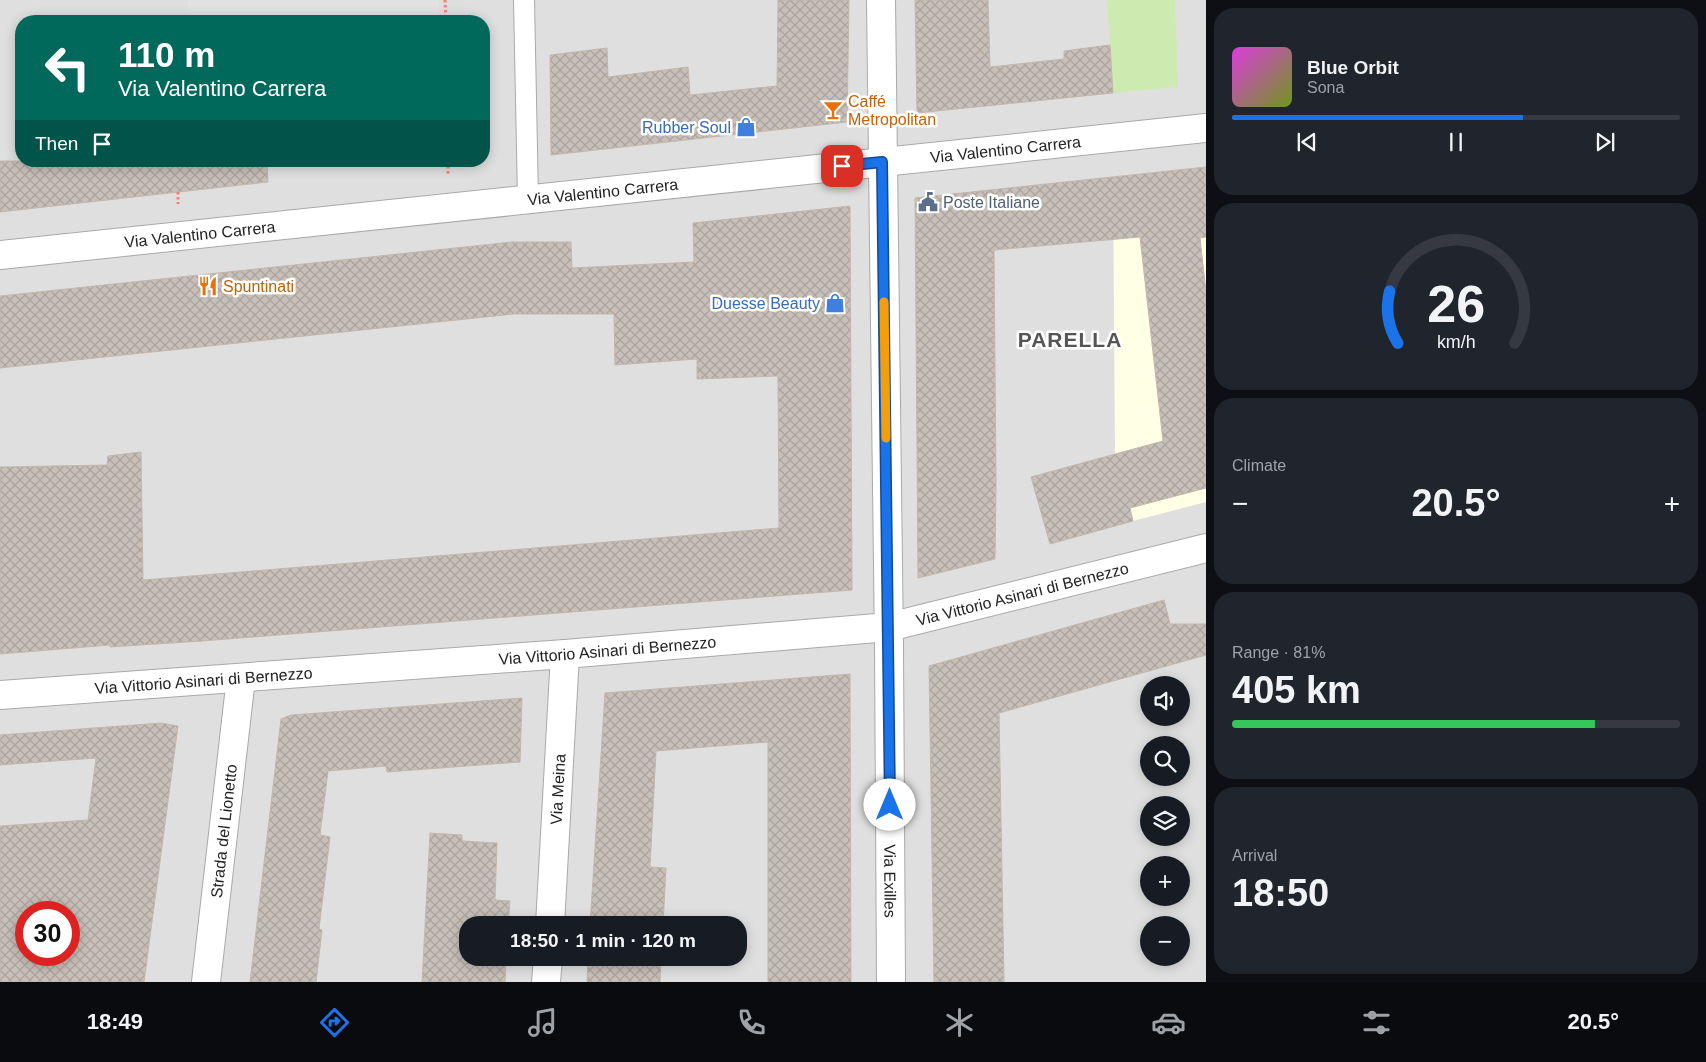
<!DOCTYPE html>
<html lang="en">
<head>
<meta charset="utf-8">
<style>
  body { margin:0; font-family:Helvetica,sans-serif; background:#20242c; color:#f1f3f6; height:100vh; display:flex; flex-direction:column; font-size:19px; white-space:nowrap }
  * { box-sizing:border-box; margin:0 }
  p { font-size:16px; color:#9ea1a6 }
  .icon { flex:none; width:28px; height:28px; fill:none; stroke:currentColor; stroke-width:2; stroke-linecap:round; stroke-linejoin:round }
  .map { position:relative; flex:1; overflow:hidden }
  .side { display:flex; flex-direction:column; gap:8px; padding:8px; background:#0d0f14; width:500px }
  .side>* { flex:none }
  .banner { position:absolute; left:15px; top:15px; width:475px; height:152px; border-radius:20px; box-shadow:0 2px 12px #0003; background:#00695c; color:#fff; overflow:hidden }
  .tools { position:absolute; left:1140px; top:676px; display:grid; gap:10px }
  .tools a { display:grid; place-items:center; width:50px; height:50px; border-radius:50%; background:#171b24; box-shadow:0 2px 12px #0003; font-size:25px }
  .speed { position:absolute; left:15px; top:901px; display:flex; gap:10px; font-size:25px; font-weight:700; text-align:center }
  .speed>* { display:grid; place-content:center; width:65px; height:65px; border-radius:50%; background:#171b24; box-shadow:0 2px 12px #0003; line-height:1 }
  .speed .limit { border:8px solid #d22; background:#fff; color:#111 }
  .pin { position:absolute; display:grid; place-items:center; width:42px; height:42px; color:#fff; margin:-21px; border-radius:10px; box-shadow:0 2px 8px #0006 }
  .me { position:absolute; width:55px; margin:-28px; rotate:0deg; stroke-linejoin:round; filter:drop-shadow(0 0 4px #0008) }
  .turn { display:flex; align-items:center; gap:18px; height:105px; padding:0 20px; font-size:22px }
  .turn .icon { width:65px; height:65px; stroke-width:2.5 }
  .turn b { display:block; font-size:35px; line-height:42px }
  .then { display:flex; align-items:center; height:48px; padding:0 20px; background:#0003; gap:10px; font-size:19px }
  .big { font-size:38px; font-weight:800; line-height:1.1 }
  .side .widget { flex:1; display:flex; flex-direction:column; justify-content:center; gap:8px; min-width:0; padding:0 18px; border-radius:20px; background:#20242c }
  .side .dial { align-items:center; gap:0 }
  .dial svg { height:130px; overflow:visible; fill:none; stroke:#363941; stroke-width:7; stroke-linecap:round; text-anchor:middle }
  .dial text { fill:#f1f3f6; stroke:none }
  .song { display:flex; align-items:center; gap:15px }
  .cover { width:60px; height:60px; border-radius:8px; background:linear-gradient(135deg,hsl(300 70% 55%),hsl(80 70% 35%)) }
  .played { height:5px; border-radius:2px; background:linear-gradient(90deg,#1a73e8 65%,#363941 65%) }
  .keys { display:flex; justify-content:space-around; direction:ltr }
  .heat { display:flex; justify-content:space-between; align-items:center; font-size:28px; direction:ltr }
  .charge { height:8px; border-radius:4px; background:linear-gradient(90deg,#34c759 81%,#363941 0) }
  .trip { position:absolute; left:459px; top:916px; width:288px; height:50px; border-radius:20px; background:#171b24; box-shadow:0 2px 12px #0003; font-weight:800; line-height:50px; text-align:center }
  .tab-bar { display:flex; height:80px; justify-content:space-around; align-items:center; background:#090b0e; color:#9ea1a6 }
  .tab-bar .icon { width:35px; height:35px }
  .tab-bar .current { color:#1a73e8 }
  .tab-bar b { font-size:22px; color:#f1f3f6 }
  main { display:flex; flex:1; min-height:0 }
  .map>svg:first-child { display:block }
</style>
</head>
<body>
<main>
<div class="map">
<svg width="1206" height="982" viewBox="0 0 1206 982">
  <defs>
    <pattern id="building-cross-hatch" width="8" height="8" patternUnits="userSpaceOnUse" patternTransform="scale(1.25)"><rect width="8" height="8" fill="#c7bfb8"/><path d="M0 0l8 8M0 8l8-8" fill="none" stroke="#aba49e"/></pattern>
  </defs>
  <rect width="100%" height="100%" fill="#f2efe9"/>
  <!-- residential -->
  <path fill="#e0dfdf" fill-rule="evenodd" d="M0,0H1206V982H0ZM21,21H484V161H21ZM1149,685H1181V718H1149ZM1149,745H1181V778H1149ZM1149,805H1181V838H1149ZM1149,865H1181V898H1149ZM26,912H69V955H26ZM468,925H738V958H468ZM1149,925H1181V958H1149Z"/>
  <!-- education -->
  <path fill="#ffffe5" d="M1206,167V502L1133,521L1115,454L1113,177Z"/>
  <!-- grass -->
  <path fill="#cdebb0" d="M1107,0H1175L1178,87L1113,93Z"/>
  <!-- parking -->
  <path fill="#e2e2e2" d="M188,0H438L439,21H189Z"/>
  <!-- building -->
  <g fill="url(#building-cross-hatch)" stroke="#c4b6ab" fill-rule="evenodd">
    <path d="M778,0H849L847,122L551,155L550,55L607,48L608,77L688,67L690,95L777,86Z"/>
    <path d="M915,0H988L990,67L1064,59V51L1110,45L1113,93L917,113Z"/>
    <path d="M0,161H267L268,182L0,212Z"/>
    <path d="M1206,167V237L1200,238L1206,292V488L1130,508L1133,521L1050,544L1031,477L1163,441L1140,237L994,250L996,483L995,559L918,578L915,198Z"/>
    <path d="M850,206L852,590L202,641L110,647V645L0,654V467L107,465L108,456L141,452L143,580L779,528L778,376L697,379V359L615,365L614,314H514L0,368V296L512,242H571L572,268L694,262L693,223Z"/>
    <path d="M1164,600L1170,624H1206V655L999,713L1004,982H934L929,666Z"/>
    <path d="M850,674L851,982H768V742L656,751L650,867L666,868L663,925H590L605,693Z"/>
    <path d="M522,698L520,762L387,772L386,766L328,771L320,835L330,837L319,929L322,930L316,982H250L281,719L291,715Z"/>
    <path d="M161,723L178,726L144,982H0V826L88,820L96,758L0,765V735ZM26,912H69V955H26Z"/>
    <path d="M430,833L462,835V841L497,843L495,900L510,901L508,925H468V958H506L505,982H422Z"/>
    <path d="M588,958H661L660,982H587Z"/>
  </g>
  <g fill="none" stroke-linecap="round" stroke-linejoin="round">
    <defs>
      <path id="lane" d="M524,0L528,199"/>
      <g id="street">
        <path id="s1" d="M881,0L889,647L891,982"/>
        <path id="s2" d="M0,255L1206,128"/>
        <path id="s3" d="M0,695L565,654L889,627L1206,548"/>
        <path id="s4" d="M550,925L565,654"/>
        <path id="s5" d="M206,982L241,678"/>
        <path d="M546,982L548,958"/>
      </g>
    </defs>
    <!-- lane casing -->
    <use href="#lane" stroke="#a9a9a9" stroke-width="22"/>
    <!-- street casing -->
    <use href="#street" stroke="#a9a9a9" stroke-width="30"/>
    <!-- path -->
    <g stroke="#fa8072" stroke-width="3" stroke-dasharray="2.5 2.5" stroke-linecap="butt">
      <path d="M445,0L446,21"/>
      <path d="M448,161V174"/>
      <path d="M178,192V204"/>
    </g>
    <!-- lane -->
    <use href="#lane" stroke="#fff" stroke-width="20"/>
    <!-- street -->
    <use href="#street" stroke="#fff" stroke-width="28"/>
  </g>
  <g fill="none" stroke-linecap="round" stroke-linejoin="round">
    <defs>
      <path id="route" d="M842,166L882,162L890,805"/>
    </defs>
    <!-- route casing -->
    <use href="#route" stroke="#114b97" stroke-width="12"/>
    <!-- route -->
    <use href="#route" stroke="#1a73e8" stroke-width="9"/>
    <!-- slow -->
    <path stroke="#f59e0b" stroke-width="9" d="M884,302L886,438"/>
  </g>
  <!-- icons -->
  <defs>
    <symbol id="bar-bare" viewBox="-9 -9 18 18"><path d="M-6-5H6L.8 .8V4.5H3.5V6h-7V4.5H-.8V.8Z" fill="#e8710a" stroke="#fff" stroke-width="2.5" paint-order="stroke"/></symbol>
    <symbol id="shop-bare" viewBox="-9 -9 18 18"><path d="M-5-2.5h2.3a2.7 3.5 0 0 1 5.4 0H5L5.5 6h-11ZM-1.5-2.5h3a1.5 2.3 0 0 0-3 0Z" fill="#3f7fe0" stroke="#fff" stroke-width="2.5" paint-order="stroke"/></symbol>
    <symbol id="civic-bare" viewBox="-9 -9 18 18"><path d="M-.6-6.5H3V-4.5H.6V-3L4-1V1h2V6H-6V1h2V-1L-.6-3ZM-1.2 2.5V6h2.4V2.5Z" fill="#5c6f8a" stroke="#fff" stroke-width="2.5" paint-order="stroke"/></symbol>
    <symbol id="restaurant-bare" viewBox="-9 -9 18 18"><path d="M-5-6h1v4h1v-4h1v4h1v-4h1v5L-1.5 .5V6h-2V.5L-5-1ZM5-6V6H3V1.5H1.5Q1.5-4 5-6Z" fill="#e8710a" stroke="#fff" stroke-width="2.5" paint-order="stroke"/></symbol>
  </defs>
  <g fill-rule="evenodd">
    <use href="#bar-bare" x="819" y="96" width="28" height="28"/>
    <use href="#shop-bare" x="732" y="113" width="28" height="28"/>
    <use href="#civic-bare" x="914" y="188" width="28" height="28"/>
    <use href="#restaurant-bare" x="194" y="272" width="28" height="28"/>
    <use href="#shop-bare" x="821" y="289" width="28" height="28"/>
  </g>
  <g text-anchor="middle" stroke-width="5" stroke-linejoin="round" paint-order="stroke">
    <!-- food labels -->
    <g font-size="16" fill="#c56008" stroke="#fff" text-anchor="start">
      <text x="848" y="107">Caffé<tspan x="848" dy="18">Metropolitan</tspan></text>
      <text x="223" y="292">Spuntinati</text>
    </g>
    <!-- shop labels -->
    <g font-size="16" fill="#366cbe" stroke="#fff" text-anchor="end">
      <text x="731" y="133">Rubber Soul</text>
      <text x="820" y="309">Duesse Beauty</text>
    </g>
    <!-- street labels -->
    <g font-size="16" fill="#222" stroke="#fff">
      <text dy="6" stroke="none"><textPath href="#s2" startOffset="1011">Via Valentino Carrera</textPath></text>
      <text dy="6" stroke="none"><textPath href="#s2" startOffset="606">Via Valentino Carrera</textPath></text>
      <text dy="6" stroke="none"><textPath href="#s2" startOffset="201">Via Valentino Carrera</textPath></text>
      <text dy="6" stroke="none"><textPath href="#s3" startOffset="1029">Via Vittorio Asinari di Bernezzo</textPath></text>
      <text dy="6" stroke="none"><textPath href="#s3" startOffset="609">Via Vittorio Asinari di Bernezzo</textPath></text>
      <text dy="6" stroke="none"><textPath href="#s3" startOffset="204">Via Vittorio Asinari di Bernezzo</textPath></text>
      <text dy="6" stroke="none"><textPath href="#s4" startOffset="136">Via Meina</textPath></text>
      <text dy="6" stroke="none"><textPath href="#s5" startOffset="152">Strada del Lionetto</textPath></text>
      <text dy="6" stroke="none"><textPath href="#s1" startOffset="881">Via Exilles</textPath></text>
    </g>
    <!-- service labels -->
    <g font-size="16" fill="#4e5e75" stroke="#fff" text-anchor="start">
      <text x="943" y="208">Poste Italiane</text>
    </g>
    <!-- district labels -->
    <g font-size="21" font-weight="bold" letter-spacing="1" fill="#555" stroke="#fff">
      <text x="1070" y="347">PARELLA</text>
    </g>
  </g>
</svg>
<div class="tools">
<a><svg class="icon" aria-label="sound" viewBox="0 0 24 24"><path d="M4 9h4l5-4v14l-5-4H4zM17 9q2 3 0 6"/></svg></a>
<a><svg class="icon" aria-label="search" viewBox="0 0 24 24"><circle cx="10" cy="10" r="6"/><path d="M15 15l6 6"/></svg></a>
<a><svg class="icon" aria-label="layers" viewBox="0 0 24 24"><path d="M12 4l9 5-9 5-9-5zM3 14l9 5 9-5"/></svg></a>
<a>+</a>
<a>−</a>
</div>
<div class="speed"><div class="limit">30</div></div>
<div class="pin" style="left:842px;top:166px;background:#d93025"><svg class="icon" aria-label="arrive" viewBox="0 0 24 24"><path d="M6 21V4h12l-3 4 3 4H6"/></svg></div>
<svg class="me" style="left:890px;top:805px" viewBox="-20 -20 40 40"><circle r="19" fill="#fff"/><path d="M0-13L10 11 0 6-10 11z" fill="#1a73e8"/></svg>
<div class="trip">18:50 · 1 min · 120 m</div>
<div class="banner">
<div class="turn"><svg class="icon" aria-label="left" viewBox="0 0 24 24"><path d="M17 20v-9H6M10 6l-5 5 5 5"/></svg><div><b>110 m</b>Via Valentino Carrera</div></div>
<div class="then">Then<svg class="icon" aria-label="arrive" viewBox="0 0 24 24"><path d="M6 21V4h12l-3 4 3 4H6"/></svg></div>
</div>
</div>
<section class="side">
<div class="widget">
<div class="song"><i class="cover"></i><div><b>Blue Orbit</b><p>Sona</p></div></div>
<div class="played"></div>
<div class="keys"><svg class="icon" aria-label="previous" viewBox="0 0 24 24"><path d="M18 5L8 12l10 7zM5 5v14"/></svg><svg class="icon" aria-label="pause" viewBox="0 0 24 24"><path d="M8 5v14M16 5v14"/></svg><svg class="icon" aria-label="next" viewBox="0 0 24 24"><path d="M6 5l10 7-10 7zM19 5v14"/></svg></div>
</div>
<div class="widget dial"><svg viewBox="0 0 100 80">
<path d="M14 69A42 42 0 1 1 86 69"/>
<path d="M14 69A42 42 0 0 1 9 37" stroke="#1a73e8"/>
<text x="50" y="56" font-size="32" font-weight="700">26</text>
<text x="50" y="72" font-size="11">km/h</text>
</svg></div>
<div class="widget"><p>Climate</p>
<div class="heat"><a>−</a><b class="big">20.5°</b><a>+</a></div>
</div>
<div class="widget"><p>Range · 81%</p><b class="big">405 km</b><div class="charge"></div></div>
<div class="widget"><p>Arrival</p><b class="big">18:50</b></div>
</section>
</main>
<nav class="tab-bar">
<b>18:49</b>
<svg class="icon current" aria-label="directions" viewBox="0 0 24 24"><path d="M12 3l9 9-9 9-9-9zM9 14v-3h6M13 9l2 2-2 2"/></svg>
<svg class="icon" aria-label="music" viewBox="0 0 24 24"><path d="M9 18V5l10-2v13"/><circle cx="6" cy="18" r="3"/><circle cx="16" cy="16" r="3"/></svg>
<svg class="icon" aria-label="phone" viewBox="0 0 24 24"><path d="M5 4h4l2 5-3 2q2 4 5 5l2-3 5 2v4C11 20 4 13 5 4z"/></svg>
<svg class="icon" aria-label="climate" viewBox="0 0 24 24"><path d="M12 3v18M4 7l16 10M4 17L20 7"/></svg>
<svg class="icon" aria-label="car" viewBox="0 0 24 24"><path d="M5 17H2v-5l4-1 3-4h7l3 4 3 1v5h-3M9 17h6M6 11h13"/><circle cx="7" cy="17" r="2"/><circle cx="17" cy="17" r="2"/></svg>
<svg class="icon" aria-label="filters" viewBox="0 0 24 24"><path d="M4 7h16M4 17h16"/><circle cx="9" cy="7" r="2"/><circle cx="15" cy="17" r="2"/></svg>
<b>20.5°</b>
</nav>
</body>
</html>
